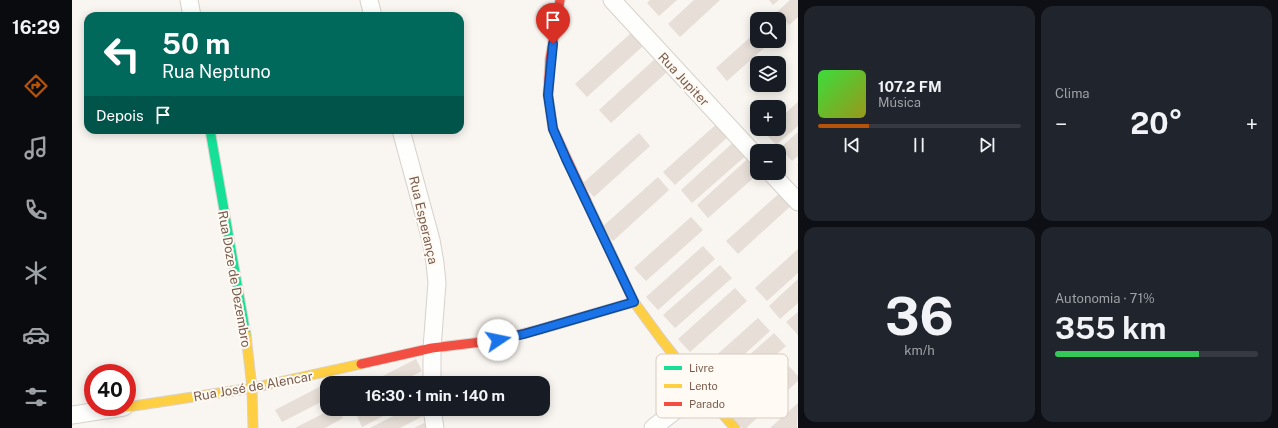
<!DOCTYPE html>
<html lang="pt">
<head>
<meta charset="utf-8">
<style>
  body { margin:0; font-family:"Public Sans",sans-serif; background:#20242c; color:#f1f3f6; height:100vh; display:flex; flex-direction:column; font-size:15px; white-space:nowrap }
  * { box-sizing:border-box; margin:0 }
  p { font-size:13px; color:#9ea1a6 }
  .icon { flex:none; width:22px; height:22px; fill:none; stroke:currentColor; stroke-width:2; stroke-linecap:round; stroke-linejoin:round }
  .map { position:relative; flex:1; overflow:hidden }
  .panel { display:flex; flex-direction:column; gap:6px; padding:6px; background:#0d0f14; width:480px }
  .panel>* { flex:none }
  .guide { position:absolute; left:12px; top:12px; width:380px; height:122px; border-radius:12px; box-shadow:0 2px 10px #0003; background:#00695c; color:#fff; overflow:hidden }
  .controls { position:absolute; left:678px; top:12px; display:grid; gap:8px }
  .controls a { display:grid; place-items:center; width:36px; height:36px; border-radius:8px; background:#171b24; box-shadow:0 2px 10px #0003; font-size:20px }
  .speed { position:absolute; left:12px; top:364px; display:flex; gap:8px; font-size:20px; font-weight:700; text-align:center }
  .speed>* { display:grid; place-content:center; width:52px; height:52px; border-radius:50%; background:#171b24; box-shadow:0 2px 10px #0003; line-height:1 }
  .speed .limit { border:6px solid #d22; background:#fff; color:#111 }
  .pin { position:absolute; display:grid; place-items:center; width:34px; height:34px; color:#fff; margin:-41px -17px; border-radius:50% 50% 50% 0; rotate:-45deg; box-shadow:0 0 4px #0007 }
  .pin .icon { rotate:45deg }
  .me { position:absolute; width:44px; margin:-22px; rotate:79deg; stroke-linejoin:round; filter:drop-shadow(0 0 3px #0008) }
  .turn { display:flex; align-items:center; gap:14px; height:84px; padding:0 12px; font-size:18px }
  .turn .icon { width:52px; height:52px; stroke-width:2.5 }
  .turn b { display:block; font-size:28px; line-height:34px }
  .then { display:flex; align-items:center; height:38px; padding:0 12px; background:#0003; gap:8px; font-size:15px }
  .big { font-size:30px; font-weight:700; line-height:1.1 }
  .panel .widget { flex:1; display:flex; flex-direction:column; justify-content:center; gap:6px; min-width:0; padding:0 14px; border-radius:12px; background:#20242c }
  .panel .dial { align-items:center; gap:0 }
  .dial b { font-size:52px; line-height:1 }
  .song { display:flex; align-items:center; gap:12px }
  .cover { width:48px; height:48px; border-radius:6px; background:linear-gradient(135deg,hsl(120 70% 55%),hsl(60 70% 35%)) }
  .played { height:4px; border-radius:2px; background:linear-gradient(90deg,#b45309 25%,#363941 25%) }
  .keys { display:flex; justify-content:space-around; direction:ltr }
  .heat { display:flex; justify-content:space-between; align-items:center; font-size:22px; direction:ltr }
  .charge { height:6px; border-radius:3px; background:linear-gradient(90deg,#34c759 71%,#363941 0) }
  .panel .tiles { flex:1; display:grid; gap:6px; grid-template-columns:repeat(2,1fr) }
  .trip { position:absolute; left:248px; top:376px; width:230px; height:40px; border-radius:12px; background:#171b24; box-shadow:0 2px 10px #0003; font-weight:700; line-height:40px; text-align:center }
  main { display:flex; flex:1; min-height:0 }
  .tab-bar { display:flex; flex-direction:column; width:72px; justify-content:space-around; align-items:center; background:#090b0e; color:#9ea1a6 }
  .tab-bar .icon { width:28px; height:28px }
  .tab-bar .active { color:#b45309 }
  .tab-bar b { font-size:18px; color:#f1f3f6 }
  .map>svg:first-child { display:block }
</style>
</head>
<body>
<main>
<nav class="tab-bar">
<b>16:29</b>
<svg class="icon active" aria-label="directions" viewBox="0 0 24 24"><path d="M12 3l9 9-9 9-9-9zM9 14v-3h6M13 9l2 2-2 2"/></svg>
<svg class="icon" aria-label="music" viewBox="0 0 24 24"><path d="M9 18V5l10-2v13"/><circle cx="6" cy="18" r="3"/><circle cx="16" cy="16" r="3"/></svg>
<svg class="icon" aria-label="phone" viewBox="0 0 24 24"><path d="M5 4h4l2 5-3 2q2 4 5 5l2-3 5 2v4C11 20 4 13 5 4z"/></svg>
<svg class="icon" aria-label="climate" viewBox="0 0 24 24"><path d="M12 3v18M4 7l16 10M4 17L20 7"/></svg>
<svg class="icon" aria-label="car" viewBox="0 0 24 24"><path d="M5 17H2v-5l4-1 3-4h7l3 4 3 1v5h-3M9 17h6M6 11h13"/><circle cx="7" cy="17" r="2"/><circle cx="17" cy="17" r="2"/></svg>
<svg class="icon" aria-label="filters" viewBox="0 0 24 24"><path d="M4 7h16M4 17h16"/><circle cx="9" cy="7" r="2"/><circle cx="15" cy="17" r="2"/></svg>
</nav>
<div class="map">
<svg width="726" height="428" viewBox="0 0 726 428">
  <rect width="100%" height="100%" fill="#f9f5f0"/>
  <!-- building -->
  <g fill="#e6ded7">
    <path d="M578,0H605L587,16L575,3Z"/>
    <path d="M622,0H648L608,37L596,24Z"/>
    <path d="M697,0H707L701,5Z"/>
    <path d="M718,0H726V17L717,25L705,12Z"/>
    <path d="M685,31V41H700L655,81L644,68Z"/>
    <path d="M559,33L571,46L515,97L503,84Z"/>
    <path d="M583,59L595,72L539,123L527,110Z"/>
    <path d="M726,102V126L704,145L692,132L696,129H707V119Z"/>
    <path d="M648,121L659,134L603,185L591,172Z"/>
    <path d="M726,132V156L720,161L708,148Z"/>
    <path d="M567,133L578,146L522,197L510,184Z"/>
    <path d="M665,139L677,153L620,203L609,190Z"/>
    <path d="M681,154L685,158V173H687L636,218L625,205Z"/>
    <path d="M586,177L597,190L541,241L529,228Z"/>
    <path d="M711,190L722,203L666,254L654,241Z"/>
    <path d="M619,217L631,230L574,281L562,268Z"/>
    <path d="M631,246L643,259L586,310L574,297Z"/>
    <path d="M726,249V273L695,301L683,288Z"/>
    <path d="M648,265L660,278L603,328L591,315Z"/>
    <path d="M726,279V303L708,319L697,306Z"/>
    <path d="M663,288L675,301L618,352L606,339Z"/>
    <path d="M726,312V335L714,322Z"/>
    <path d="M686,318L698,331L642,382L630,368Z"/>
    <path d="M702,333L714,346L657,396L645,384Z"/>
    <path d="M344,359L350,371L327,383H297Z"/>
    <path d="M717,366L726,376V381L674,428H670L660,417Z"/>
    <path d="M255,383V399L210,422L203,410Z"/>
    <path d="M726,403L725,428H698Z"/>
    <path d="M260,409H267L271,418L253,428H223Z"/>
    <path d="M295,409H325L290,427L284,414Z"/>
    <path d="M335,409H357L359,412L328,428H298Z"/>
    <path d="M358,420L362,428H342Z"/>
  </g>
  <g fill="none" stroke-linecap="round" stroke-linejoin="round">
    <defs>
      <g id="street">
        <path d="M117,0L120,16"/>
        <path d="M297,0L301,16"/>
        <path d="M540,0L685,157"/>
        <path d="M329,130L359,240L363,263L365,283L360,348V383"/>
        <path d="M699,173L726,202"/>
        <path d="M360,409L363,428"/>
        <path d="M0,415L52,407"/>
        <path d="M581,428L629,390"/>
      </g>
      <path id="fast" d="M138,130L174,335"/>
      <g id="slow">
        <path d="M514,200L562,302L589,339L629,390L663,428"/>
        <path d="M469,329L562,302"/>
        <path d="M174,335L180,388L181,428"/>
        <path d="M55,407L180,388L289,364"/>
      </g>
      <g id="jam">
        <path d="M488,0L478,59L476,95L481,129L514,200"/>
        <path d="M289,364L360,348L426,340L469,329"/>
      </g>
    </defs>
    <!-- street casing -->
    <use href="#street" stroke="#d7d1cb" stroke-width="19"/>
    <!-- fast casing -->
    <use href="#fast" stroke="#d9d2cb" stroke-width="11"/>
    <!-- slow casing -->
    <use href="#slow" stroke="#d9d2cb" stroke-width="11"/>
    <!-- jam casing -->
    <use href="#jam" stroke="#d9d2cb" stroke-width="11"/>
    <!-- street -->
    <use href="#street" stroke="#fefefd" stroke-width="17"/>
    <!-- fast -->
    <use href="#fast" stroke="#16e098" stroke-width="9"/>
    <!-- slow -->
    <use href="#slow" stroke="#ffcf43" stroke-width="9"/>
    <!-- jam -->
    <use href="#jam" stroke="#f24e42" stroke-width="9"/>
  </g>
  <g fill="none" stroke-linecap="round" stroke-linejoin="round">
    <defs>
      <path id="route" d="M426,340L452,334L562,302L494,159L481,129L476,95L481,44"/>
    </defs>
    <!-- route casing -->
    <use href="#route" stroke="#114b97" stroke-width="10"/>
    <!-- route -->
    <use href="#route" stroke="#1a73e8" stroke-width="7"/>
  </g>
  <g text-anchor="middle" stroke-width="4" stroke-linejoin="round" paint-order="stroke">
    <!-- street labels -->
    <g font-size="13" fill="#7a5c4d" stroke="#fffaf3">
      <text transform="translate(612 79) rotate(47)" y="5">Rua Jupiter</text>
      <text transform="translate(352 220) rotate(77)" y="5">Rua Esperança</text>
      <text transform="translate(163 279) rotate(80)" y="5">Rua Doze de Dezembro</text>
      <text transform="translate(181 386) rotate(-10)" y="5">Rua José de Alencar</text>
    </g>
  </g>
  <!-- legend -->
  <rect x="584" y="354" width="132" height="64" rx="6" fill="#fffaf3" stroke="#d7cbc1" stroke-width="1"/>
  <rect x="592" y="366" width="18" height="4" fill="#16e098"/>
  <rect x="592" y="384" width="18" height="4" fill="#ffcf43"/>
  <rect x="592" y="402" width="18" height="4" fill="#f24e42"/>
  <g font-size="11" fill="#7a5c4d">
    <text x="617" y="372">Livre</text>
    <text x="617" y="390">Lento</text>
    <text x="617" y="408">Parado</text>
  </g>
</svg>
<div class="controls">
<a><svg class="icon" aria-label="search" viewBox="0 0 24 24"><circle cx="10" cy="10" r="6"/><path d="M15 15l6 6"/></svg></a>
<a><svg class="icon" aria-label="layers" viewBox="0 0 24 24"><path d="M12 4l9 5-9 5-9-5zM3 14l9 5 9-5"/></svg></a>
<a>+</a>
<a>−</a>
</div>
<div class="speed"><div class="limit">40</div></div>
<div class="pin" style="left:481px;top:44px;background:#d93025"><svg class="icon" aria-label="arrive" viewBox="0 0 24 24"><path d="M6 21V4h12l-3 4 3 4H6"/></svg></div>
<svg class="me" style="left:426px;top:340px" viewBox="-20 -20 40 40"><circle r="19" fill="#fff"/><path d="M0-13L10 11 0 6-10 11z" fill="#1a73e8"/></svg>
<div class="trip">16:30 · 1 min · 140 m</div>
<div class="guide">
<div class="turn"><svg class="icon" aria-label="left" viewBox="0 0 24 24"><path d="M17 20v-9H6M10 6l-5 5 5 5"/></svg><div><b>50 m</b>Rua Neptuno</div></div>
<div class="then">Depois<svg class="icon" aria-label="arrive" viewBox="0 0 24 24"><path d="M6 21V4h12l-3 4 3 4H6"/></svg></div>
</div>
</div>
<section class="panel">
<div class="tiles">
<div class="widget">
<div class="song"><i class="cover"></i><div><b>107.2 FM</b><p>Música</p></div></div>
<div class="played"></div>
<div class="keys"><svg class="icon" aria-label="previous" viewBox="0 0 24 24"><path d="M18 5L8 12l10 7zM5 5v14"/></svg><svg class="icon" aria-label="pause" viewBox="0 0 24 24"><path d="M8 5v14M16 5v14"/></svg><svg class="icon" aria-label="next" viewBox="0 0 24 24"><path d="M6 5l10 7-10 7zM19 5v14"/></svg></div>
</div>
<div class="widget"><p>Clima</p>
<div class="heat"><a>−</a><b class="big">20°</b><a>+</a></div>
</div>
<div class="widget dial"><b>36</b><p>km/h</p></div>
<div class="widget"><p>Autonomia · 71%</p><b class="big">355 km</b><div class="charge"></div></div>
</div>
</section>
</main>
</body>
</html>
